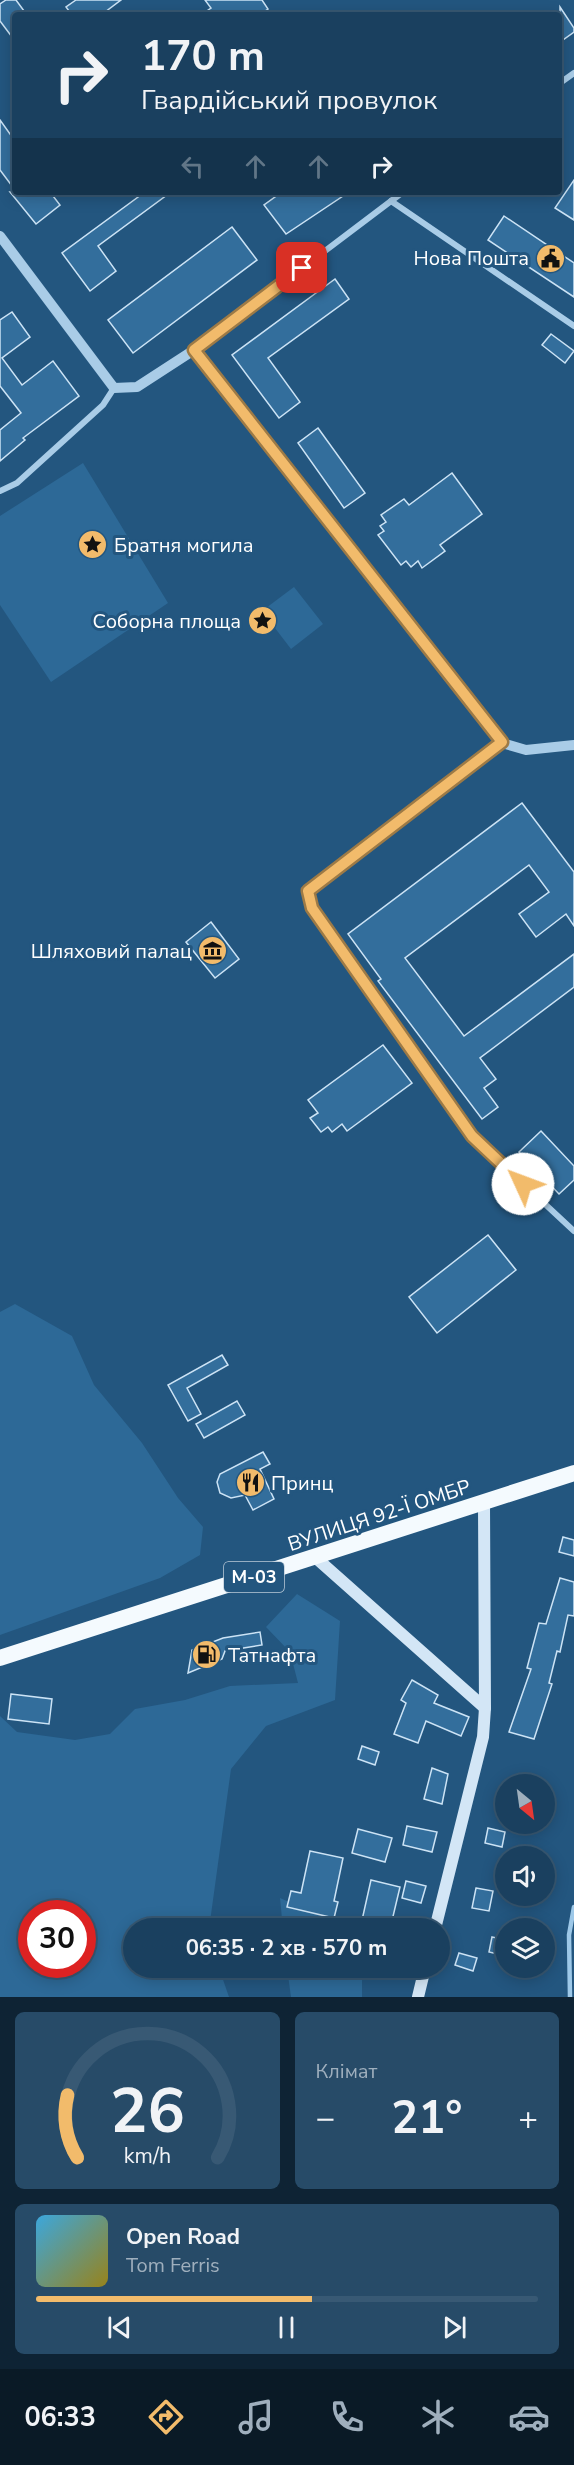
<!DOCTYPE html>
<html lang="uk">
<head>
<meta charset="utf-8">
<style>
  body { margin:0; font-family:"Nunito Sans",sans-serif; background:#274b68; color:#f1f3f6; height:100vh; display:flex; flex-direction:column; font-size:22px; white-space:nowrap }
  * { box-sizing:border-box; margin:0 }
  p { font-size:20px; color:#9fafbd }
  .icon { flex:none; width:33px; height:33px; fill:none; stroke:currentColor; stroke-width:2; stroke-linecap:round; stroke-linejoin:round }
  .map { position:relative; height:1997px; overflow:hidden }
  .sheet { display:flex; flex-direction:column; gap:15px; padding:15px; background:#0e2334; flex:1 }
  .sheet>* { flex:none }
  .guide { position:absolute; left:12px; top:12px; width:550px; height:183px; border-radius:6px; box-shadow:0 3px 15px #0003,0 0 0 2px #385974; background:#1a405f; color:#f1f3f6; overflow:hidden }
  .needle { width:39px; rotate:151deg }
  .fabs { position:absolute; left:495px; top:1774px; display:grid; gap:12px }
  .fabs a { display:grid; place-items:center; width:60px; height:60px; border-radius:50%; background:#1a405f; box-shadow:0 3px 15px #0003,0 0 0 2px #385974; font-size:30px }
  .speed { position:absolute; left:18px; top:1900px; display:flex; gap:12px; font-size:30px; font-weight:700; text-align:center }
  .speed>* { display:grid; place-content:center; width:78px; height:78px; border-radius:50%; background:#1a405f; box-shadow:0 3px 15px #0003,0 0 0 2px #385974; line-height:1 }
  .speed .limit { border:9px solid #d22; background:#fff; color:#111 }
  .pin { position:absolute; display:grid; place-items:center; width:51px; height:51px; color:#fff; margin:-26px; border-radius:12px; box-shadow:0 3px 9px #0006 }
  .me { position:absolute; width:66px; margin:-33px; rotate:313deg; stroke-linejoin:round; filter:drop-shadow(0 0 4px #0008) }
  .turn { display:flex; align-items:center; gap:21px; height:126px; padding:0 30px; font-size:27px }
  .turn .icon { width:78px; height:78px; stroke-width:2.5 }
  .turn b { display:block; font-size:42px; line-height:51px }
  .lanes { display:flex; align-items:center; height:57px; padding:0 30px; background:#0003; justify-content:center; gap:30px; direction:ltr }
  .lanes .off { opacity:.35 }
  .big { font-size:45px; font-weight:700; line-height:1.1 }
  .sheet .tile { flex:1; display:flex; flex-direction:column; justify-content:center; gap:9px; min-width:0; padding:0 21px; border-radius:9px; background:#274b68 }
  .sheet .dial { align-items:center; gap:0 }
  .dial svg { height:156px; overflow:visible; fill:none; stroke:#385974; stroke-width:7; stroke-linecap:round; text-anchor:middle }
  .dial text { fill:#f1f3f6; stroke:none }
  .song { display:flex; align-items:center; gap:18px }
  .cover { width:72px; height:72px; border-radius:9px; background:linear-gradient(135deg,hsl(200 70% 55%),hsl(50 70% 35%)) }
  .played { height:6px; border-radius:3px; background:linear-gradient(90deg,#f2bb6b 55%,#385974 55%) }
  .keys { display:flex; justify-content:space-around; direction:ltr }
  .heat { display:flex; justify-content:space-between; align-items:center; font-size:33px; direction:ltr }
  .sheet .tiles { flex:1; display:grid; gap:15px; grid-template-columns:1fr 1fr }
  .tile:last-child { grid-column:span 2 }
  .trip { position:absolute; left:123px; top:1918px; width:327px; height:60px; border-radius:30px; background:#1a405f; box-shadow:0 3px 15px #0003,0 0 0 2px #385974; font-weight:700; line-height:60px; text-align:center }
  .menu { display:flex; height:96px; justify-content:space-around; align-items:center; background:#0a1a26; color:#9fafbd }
  .menu .icon { width:42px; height:42px }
  .menu .on { color:#f2bb6b }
  .menu b { font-size:27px; color:#f1f3f6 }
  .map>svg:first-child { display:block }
</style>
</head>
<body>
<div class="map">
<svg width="574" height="1997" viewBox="0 0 574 1997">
  <rect width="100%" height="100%" fill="#23567f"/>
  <!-- green -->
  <g fill="#2d6997" fill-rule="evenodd">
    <path d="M83,463L168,603L51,682L0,605V516Z"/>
    <path d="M294,587L323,624L291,649L262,611Z"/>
    <path d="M15,1304L72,1336L94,1385L142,1443L178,1498L203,1527L200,1555L160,1578L0,1635V1312Z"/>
    <path d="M297,1594L340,1621L335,1700L266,1726L231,1769L209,1929H134V1968H219L229,1997H0V1716L17,1732L75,1740L110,1734L135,1709L185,1700L230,1686L298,1683L290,1652L266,1627ZM32,1914H82V1965H32Z"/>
    <path d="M280,1898L351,1929H283Z"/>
    <path d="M287,1968H362V1997H291Z"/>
  </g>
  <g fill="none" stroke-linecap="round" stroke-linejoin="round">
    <!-- stream -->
    <path stroke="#9dc8e8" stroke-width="4.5" d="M570,1997L569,1935L574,1907"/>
  </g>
  <!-- building -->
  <g fill="#336e9c" stroke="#cce3f5" stroke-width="1.5">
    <path d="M6,0H16L27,15H15V41L0,21V4Z"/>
    <path d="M76,0H121L101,15H72L66,7Z"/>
    <path d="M205,0H262L268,9L259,15H201L211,8Z"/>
    <path d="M560,7L574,28V32L560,42Z"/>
    <path d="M0,120L15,141V190L0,170Z"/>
    <path d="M574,180V220L555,208Z"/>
    <path d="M10,192H50L60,205L36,224Z"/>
    <path d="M145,192H171L98,246L116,271L90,291L62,253Z"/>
    <path d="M282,192H349L286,234L264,205Z"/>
    <path d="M504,216L574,263V297L488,240Z"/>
    <path d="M232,227L257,260L133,353L108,320Z"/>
    <path d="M335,279L349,299L268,358L300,402L279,418L232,355Z"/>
    <path d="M12,312L30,337L2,358L22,385L53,361L79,396L23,438L25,440L0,461V430L21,413L0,386V320Z"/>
    <path d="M551,334L574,351L565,363L542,345Z"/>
    <path d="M318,428L365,493L344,508L298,443Z"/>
    <path d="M452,473L482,514L440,545L445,551L422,568L418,561L411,567L406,561L401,565L378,535L384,531L380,526L386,522L381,515L404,499L409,505Z"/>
    <path d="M522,803L574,872V926L566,914L536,937L519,914L549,892L529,865L405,958L464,1036L574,954V987L480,1058L496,1079L484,1088L498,1107L482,1119L378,981L381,979L348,934Z"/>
    <path d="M211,922L239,959L215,978L186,942Z"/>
    <path d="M383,1045L412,1083L347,1131L342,1124L332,1132L328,1127L321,1132L310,1118L318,1113L308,1100Z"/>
    <path d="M541,1131L574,1166V1180L559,1194L519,1152Z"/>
    <path d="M488,1235L516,1270L437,1333L409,1297Z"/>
    <path d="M222,1355L228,1365L187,1388L201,1414L188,1421L168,1385Z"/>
    <path d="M237,1401L245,1415L204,1438L196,1424Z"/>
    <path d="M263,1452L270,1464L260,1469L274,1499L253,1510L245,1495L231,1498L220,1493L217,1482L220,1474Z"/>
    <path d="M563,1537L574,1540V1556L559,1552Z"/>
    <path d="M560,1578L574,1582V1616L568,1615L560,1652L557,1651L549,1683L552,1684L534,1739L509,1732L531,1669L527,1668L539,1623L546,1624Z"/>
    <path d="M260,1632L262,1645L225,1651L222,1659L188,1673L192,1650L223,1638Z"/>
    <path d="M412,1680L438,1695L434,1703L469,1717L461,1736L426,1721L418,1743L394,1734L406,1703L401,1700Z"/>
    <path d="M11,1694L52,1699L49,1724L8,1719Z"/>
    <path d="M362,1746L379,1752L375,1765L358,1759Z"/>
    <path d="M432,1768L448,1774L442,1804L424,1799Z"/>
    <path d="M407,1826L437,1832L432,1852L403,1845Z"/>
    <path d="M488,1828L505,1832L502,1847L485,1843Z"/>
    <path d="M358,1829L392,1838L385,1862L352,1853Z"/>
    <path d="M310,1851L343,1858L334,1901L338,1902L334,1918L287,1907L291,1891L301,1893Z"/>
    <path d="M371,1880L400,1887L390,1929H360Z"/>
    <path d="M406,1881L426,1886L421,1903L402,1898Z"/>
    <path d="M476,1888L493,1891L489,1911L472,1908Z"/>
    <path d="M492,1937L506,1940V1956L489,1952Z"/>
    <path d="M459,1953L477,1958L473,1971L455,1965Z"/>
  </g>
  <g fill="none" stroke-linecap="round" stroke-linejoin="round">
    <!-- minor -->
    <g stroke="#a9cce7" stroke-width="6">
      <path d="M560,83L574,73"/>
      <path d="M391,201L574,326"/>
      <path d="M194,350L403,192"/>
      <path d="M0,491L17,483L103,405L114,388"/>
      <path d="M502,743L308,891L312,908L472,1136L574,1231"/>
    </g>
    <!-- tertiary -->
    <path stroke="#a9cce7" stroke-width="10" d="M0,236L114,388L137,387L194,350L502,743L526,750L574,745"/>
    <!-- secondary -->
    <g stroke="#d3e6f6" stroke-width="12">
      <path d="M315,1557L485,1708"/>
      <path d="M435,1929L483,1737L485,1708L484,1504"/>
      <path d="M418,1997L425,1968"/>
    </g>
    <!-- trunk -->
    <path stroke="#f4fafe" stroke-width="16" d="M0,1658L574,1473"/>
  </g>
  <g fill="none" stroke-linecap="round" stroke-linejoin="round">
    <defs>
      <path id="route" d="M302,268L194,350L502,742L308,891L312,908L472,1136L523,1184"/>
    </defs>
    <!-- route casing -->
    <use href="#route" stroke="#9d7a46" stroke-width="15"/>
    <!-- route -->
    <use href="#route" stroke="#f2bb6b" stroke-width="10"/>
  </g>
  <!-- icons -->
  <defs>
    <symbol id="civic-disc" viewBox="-11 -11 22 22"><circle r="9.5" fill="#f2bb6b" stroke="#23567f"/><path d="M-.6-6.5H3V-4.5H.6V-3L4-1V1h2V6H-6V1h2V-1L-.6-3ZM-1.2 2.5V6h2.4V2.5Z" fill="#111"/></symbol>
    <symbol id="sight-disc" viewBox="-11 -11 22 22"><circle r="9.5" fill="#f2bb6b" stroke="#23567f"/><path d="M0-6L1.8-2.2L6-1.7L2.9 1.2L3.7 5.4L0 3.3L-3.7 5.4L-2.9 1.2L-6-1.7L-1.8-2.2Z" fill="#111"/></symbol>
    <symbol id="museum-disc" viewBox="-11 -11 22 22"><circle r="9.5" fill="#f2bb6b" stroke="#23567f"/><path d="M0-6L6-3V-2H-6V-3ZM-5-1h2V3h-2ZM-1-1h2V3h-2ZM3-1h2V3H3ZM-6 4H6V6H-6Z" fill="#111"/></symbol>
    <symbol id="restaurant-disc" viewBox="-11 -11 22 22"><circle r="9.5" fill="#f2bb6b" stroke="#23567f"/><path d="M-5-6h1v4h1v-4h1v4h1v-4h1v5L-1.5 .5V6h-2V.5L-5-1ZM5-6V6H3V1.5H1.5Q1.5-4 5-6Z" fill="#111"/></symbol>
    <symbol id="fuel-disc" viewBox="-11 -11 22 22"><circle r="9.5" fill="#f2bb6b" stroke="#23567f"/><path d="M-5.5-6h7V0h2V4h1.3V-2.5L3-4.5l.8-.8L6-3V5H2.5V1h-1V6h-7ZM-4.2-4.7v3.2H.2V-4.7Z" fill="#111"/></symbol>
  </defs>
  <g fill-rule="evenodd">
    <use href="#civic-disc" x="534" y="242" width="33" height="33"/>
    <use href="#sight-disc" x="76" y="528" width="33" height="33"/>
    <use href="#sight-disc" x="246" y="604" width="33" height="33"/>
    <use href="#museum-disc" x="196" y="934" width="33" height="33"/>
    <use href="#restaurant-disc" x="234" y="1466" width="33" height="33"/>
    <use href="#fuel-disc" x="190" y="1638" width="33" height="33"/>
  </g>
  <g text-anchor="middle" stroke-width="6" stroke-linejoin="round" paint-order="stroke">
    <!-- shield labels -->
    <rect fill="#23567f" stroke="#bdccd9" stroke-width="1.5" x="224" y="1562" width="60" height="30" rx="4.5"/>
    <g font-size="18" font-weight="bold" fill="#fff">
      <text x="254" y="1583">М-03</text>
    </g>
    <!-- poi labels -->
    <g font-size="20" fill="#fff" stroke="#23567f" text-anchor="end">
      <text x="529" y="265">Нова Пошта</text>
      <text x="114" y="552" text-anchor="start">Братня могила</text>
      <text x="241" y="628">Соборна площа</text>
      <text x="192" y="958">Шляховий палац</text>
      <text x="271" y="1490" text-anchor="start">Принц</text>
      <text x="228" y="1662" text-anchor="start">Татнафта</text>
    </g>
    <!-- street labels -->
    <g font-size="20" fill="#fff" stroke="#23567f">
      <text transform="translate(379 1515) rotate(-18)" y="7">ВУЛИЦЯ 92-Ї ОМБР</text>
    </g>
  </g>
</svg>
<div class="fabs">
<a><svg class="needle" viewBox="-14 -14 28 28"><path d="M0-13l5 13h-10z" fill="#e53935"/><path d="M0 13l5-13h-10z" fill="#9fafbd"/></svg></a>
<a><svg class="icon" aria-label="sound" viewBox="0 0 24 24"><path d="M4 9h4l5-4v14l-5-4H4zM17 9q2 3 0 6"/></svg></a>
<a><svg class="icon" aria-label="layers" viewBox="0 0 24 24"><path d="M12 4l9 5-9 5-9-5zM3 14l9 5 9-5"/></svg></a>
</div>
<div class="speed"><div class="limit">30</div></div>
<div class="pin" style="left:302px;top:268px;background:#d93025"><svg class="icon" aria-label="arrive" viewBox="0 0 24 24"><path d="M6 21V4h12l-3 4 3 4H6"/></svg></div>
<svg class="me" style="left:523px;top:1184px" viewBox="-20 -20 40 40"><circle r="19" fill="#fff"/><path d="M0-13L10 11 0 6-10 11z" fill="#f2bb6b"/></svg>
<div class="trip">06:35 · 2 хв · 570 m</div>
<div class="guide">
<div class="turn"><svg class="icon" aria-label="right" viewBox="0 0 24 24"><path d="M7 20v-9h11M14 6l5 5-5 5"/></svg><div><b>170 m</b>Гвардійський провулок</div></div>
<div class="lanes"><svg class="icon off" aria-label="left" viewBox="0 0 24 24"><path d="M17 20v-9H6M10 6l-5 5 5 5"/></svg><svg class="icon off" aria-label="ahead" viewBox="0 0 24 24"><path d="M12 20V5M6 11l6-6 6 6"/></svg><svg class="icon off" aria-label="ahead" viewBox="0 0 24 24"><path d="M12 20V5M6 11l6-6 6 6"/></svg><svg class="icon" aria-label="right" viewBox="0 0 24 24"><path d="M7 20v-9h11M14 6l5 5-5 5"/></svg></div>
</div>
</div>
<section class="sheet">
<div class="tiles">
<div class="tile dial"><svg viewBox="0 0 100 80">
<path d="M14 69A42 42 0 1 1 86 69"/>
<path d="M14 69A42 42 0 0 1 9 37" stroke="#f2bb6b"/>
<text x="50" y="56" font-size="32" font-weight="700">26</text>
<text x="50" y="72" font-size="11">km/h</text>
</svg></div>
<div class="tile"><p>Клімат</p>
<div class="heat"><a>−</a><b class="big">21°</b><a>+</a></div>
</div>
<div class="tile">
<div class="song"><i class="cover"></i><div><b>Open Road</b><p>Tom Ferris</p></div></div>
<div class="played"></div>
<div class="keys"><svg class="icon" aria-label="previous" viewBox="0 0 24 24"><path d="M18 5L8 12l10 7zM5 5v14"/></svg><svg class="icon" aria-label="pause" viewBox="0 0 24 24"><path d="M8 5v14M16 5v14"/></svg><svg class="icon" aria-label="next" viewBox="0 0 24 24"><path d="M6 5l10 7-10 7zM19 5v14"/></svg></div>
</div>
</div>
</section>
<nav class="menu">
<b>06:33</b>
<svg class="icon on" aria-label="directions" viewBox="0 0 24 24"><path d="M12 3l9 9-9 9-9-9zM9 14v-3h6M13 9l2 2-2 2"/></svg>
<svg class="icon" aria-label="music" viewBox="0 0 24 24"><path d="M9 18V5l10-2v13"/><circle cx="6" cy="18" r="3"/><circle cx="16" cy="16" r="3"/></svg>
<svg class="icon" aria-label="phone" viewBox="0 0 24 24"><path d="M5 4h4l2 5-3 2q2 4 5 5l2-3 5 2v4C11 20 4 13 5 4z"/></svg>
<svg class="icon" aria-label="climate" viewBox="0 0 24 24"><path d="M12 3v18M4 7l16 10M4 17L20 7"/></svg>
<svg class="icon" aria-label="car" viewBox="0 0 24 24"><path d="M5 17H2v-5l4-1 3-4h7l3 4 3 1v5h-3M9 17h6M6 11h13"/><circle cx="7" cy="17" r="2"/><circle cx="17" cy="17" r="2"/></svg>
</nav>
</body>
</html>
